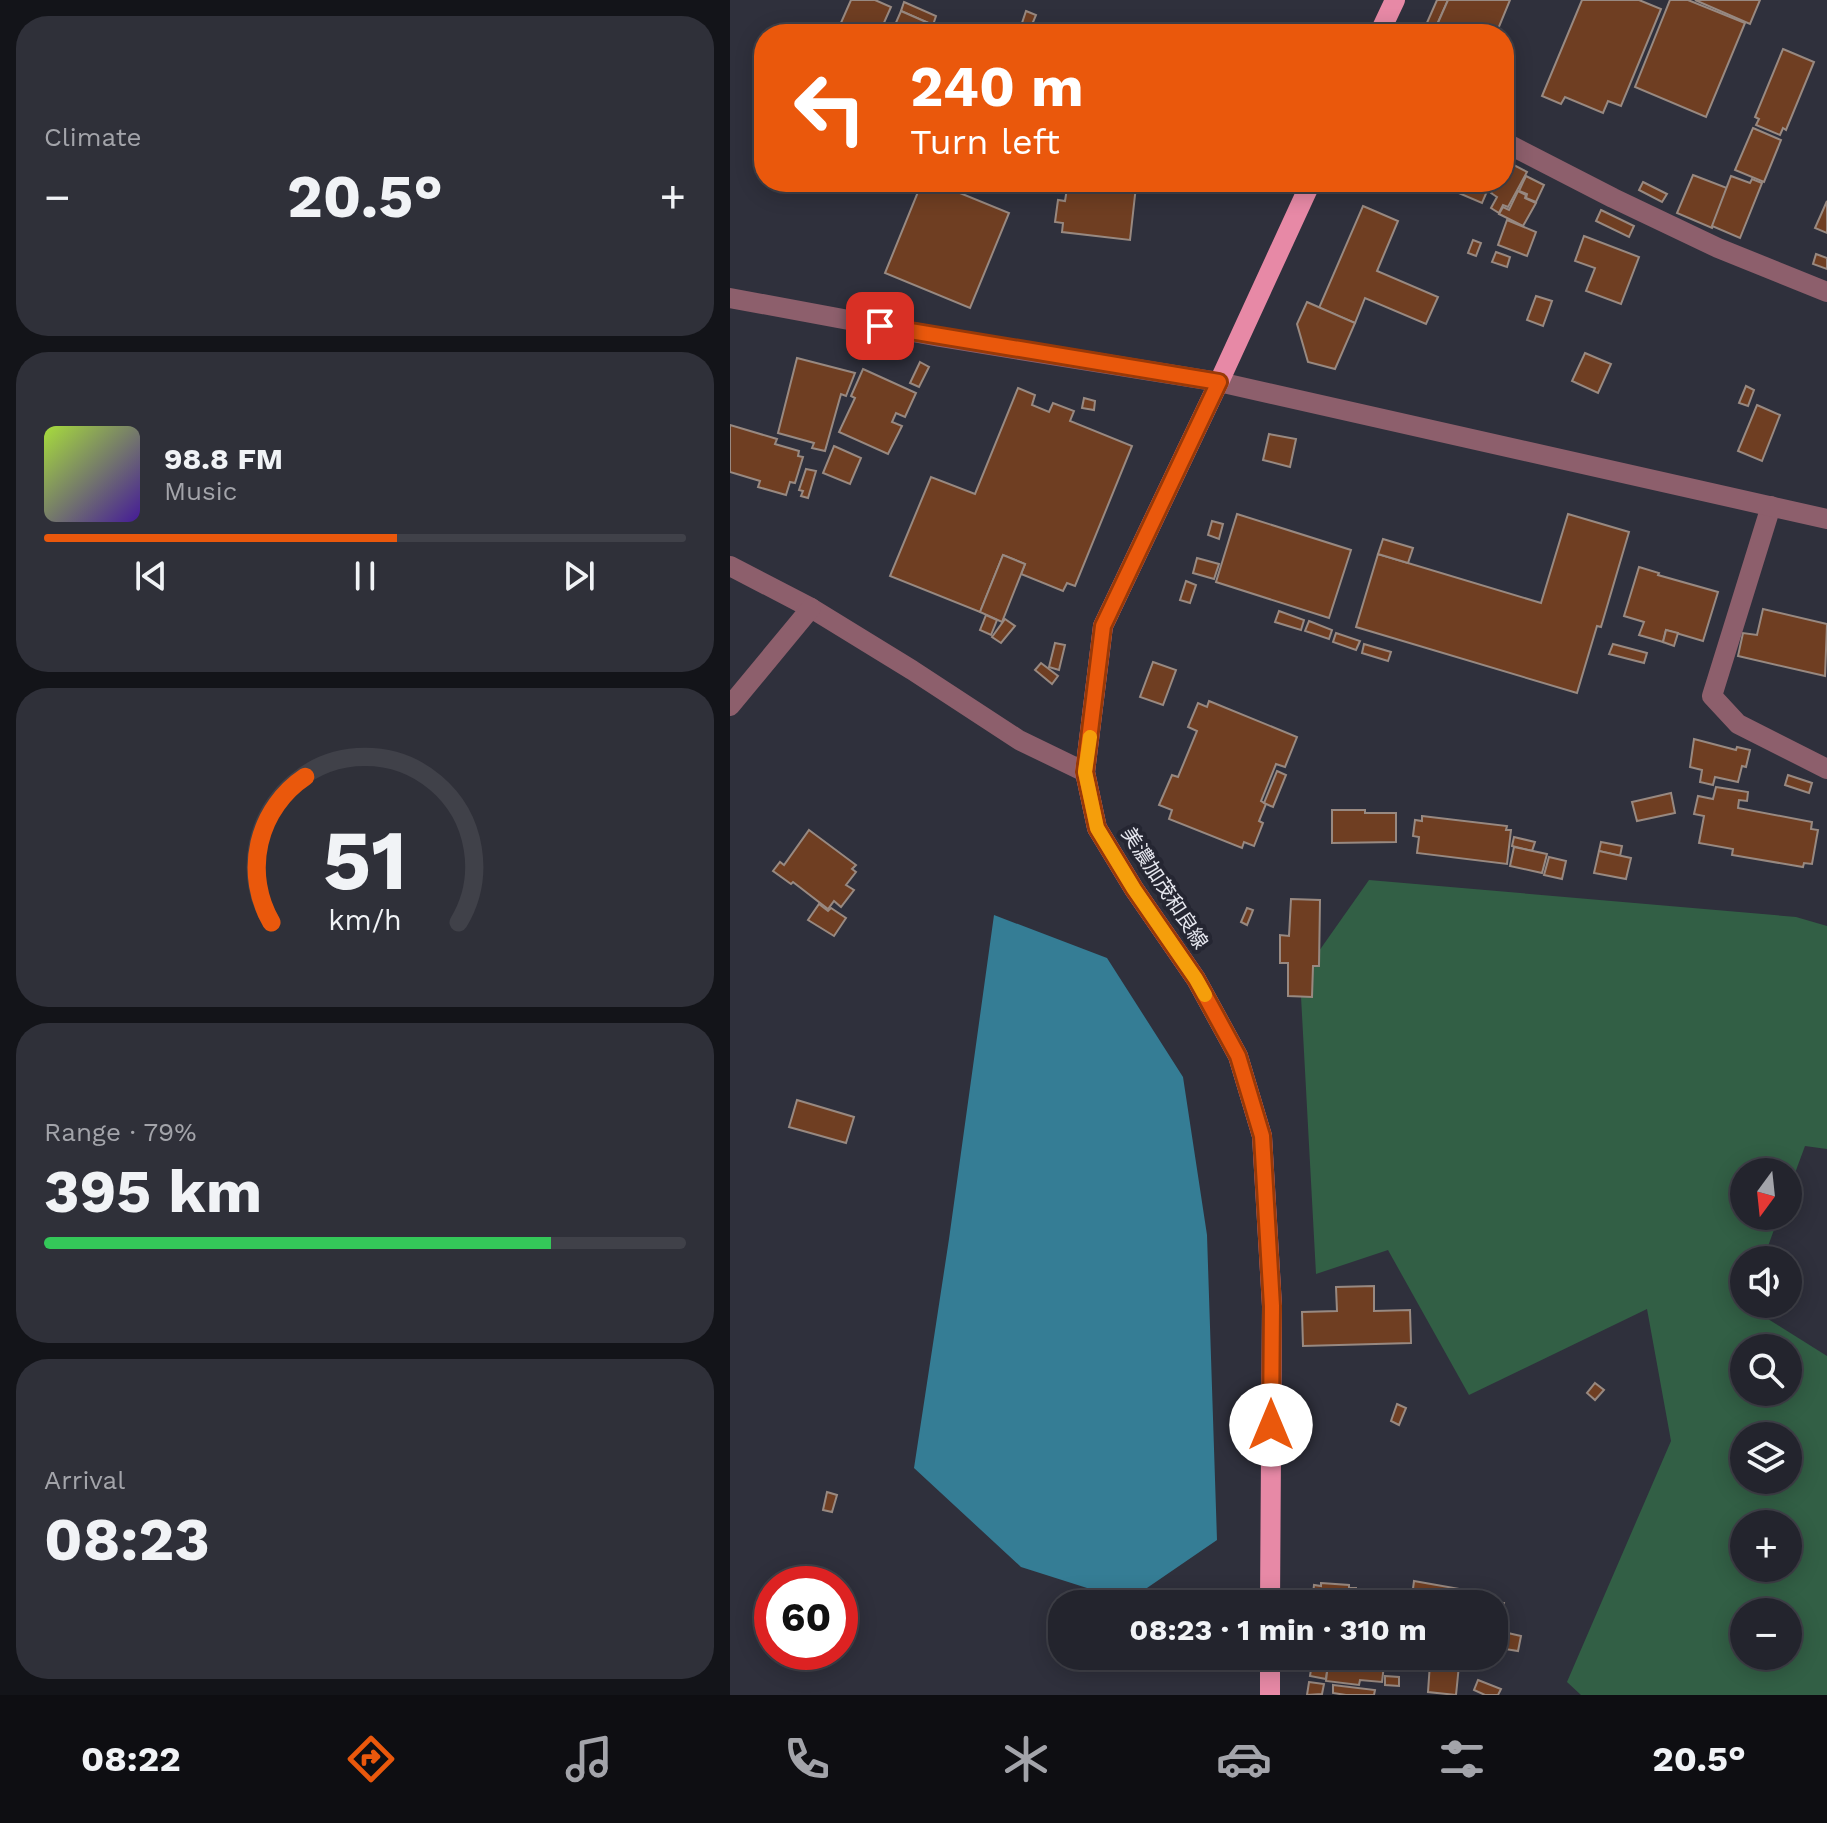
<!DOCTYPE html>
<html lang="en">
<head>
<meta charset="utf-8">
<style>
  body { margin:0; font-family:"Work Sans","Noto Sans JP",sans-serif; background:#2f3039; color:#f1f3f6; height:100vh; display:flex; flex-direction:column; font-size:30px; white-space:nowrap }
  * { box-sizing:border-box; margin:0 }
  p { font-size:26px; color:#a3a4aa }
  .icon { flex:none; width:44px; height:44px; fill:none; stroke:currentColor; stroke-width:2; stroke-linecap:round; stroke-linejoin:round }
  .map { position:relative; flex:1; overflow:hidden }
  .sheet { display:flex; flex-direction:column; gap:16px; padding:16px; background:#131419; width:730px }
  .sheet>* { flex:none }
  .banner { position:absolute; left:24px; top:24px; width:760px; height:168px; border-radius:32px; box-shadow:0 4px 20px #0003,0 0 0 2px #404149; background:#ea580c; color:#fff; overflow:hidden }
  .needle { width:52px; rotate:195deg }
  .controls { position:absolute; left:1000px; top:1158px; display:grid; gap:16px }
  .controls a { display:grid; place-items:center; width:72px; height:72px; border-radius:50%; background:#23242d; box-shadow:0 4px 20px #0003,0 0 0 2px #404149; font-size:40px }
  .speed { position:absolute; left:24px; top:1566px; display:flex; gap:16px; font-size:40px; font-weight:700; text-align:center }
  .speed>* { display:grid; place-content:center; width:104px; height:104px; border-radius:50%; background:#23242d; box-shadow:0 4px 20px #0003,0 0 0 2px #404149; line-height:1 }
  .speed .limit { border:12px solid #d22; background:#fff; color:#111 }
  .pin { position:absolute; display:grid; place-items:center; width:68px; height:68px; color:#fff; margin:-34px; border-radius:16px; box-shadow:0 4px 12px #0006 }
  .me { position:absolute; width:88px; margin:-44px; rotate:0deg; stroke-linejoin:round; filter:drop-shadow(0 0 6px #0008) }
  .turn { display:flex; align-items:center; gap:28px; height:168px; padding:0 24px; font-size:36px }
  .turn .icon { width:104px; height:104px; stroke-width:2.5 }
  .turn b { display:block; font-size:56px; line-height:68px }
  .big { font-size:60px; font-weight:700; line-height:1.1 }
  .sheet .card { flex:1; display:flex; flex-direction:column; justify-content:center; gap:12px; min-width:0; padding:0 28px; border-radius:32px; background:#2f3039 }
  .sheet .dial { align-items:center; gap:0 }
  .dial svg { height:208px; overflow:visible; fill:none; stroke:#404149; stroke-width:7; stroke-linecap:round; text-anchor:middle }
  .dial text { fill:#f1f3f6; stroke:none }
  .song { display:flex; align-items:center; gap:24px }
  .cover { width:96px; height:96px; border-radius:12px; background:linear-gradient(135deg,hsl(80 70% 55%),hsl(260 70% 35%)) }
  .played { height:8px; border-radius:4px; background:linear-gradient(90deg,#ea580c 55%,#404149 55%) }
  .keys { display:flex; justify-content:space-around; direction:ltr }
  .heat { display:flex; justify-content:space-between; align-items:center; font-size:44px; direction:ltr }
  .charge { height:12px; border-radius:6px; background:linear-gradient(90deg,#34c759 79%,#404149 0) }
  .trip { position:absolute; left:318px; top:1590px; width:460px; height:80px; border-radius:32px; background:#23242d; box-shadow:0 4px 20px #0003,0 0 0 2px #404149; font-weight:700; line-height:80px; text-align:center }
  .tab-bar { display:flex; height:128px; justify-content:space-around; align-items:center; background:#0e0e12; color:#a3a4aa }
  .tab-bar .icon { width:56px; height:56px }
  .tab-bar .active { color:#ea580c }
  .tab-bar b { font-size:36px; color:#f1f3f6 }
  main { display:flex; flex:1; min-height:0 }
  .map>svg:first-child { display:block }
</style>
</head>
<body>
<main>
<section class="sheet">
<div class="card"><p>Climate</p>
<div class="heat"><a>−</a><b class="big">20.5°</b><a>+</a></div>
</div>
<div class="card">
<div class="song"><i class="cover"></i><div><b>98.8 FM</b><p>Music</p></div></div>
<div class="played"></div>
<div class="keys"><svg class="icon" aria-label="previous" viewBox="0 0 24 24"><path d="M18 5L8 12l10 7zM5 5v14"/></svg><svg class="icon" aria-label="pause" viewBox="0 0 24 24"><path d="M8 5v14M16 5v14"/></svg><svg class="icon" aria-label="next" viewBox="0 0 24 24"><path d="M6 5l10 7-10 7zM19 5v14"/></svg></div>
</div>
<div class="card dial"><svg viewBox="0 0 100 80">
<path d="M14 69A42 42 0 1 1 86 69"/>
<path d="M14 69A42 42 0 0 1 27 13" stroke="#ea580c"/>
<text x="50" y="56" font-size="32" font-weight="700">51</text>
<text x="50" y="72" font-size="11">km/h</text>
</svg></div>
<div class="card"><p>Range · 79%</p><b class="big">395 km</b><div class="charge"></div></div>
<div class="card"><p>Arrival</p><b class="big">08:23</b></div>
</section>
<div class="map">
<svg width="1097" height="1695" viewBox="0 0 1097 1695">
  <rect width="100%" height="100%" fill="#2f303c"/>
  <!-- green -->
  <path fill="#325f45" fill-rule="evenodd" d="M639,880L1066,917L1097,926V1149L1075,1146L1058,1192V1172H1014V1216H1049L1033,1260H1014V1304L1097,1356V1695H851L837,1682L941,1441L917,1309L739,1395L658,1250L586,1274L570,978ZM1014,1348H1058V1392H1014ZM1014,1436H1058V1480H1014ZM1014,1524H1058V1568H1014ZM1014,1612H1058V1656H1014Z"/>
  <!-- water -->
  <path fill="#357d95" d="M264,915L377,958L453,1077L477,1235L487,1540L398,1601L291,1567L184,1468L219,1239Z"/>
  <!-- building -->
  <g fill="#6f3e22" stroke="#988981" stroke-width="2">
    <path d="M121,0H145L161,7L149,34H106Z"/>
    <path d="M707,0H718L705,29L696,25Z"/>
    <path d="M718,0H780L766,34H703Z"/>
    <path d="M852,0H909L931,9L891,106L878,101L873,113L835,97L831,104L812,96Z"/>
    <path d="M940,0H958L1015,23L976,117L905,87Z"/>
    <path d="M965,0H1030L1020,24Z"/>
    <path d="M174,2L206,16L203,25L171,11Z"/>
    <path d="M171,11L203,25L199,34H161Z"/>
    <path d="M296,11L306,15L301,27L292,23Z"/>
    <path d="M1053,49L1084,62L1056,130L1053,128L1050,135L1026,125L1029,119L1025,117Z"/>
    <path d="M1023,128L1051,140L1034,182L1005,170Z"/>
    <path d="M778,162L797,172L778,207L773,205L769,213L761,208L767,197L761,193L768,182H774V170Z"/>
    <path d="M963,175L997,188L982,228L947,213Z"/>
    <path d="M796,176L814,185L806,202L796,198L797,194L789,191Z"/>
    <path d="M1001,176L1020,183L1022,179L1032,183L1010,238L982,226Z"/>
    <path d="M192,182H203L279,213L240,308L155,273Z"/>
    <path d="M338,182H381L406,186L400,240L332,232L333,223L325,222L328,200L335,201Z"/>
    <path d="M703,182H761L752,203Z"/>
    <path d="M913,182L937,194L932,202L909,190Z"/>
    <path d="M788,191L796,195L795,198L806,203L793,226L769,214L773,207L779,210Z"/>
    <path d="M1097,201V233L1085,228Z"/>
    <path d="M633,206L668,221L647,271L708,297L696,324L635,298L625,323L589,308Z"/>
    <path d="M871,210L904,226L899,237L866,221Z"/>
    <path d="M777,220L806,232L797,256L768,245Z"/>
    <path d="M854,236L909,257L891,304L856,291L865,268L845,261Z"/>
    <path d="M743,240L751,243L746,256L738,253Z"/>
    <path d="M766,252L780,257L777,267L762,262Z"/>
    <path d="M1086,254L1097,258V269L1083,264Z"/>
    <path d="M806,296L822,301L813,326L797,320Z"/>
    <path d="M577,302L625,323L605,369L578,362L567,324Z"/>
    <path d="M855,353L881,364L868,393L842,381Z"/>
    <path d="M67,358L125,373L116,396L111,394L95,451L82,448L84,443L48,433Z"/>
    <path d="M190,362L199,367L189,387L180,383Z"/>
    <path d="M133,369L186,393L175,417L166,413L162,422L172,426L158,454L109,432L125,398L121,396Z"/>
    <path d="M1016,386L1024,390L1018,406L1009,403Z"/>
    <path d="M288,388L305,395L302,405L319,412L323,403L344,411L340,421L402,446L345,586L337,583L333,591L291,574L295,564L273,555L250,612L160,576L201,477L245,494Z"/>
    <path d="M354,398L365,401L364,410L352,408Z"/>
    <path d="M1027,405L1050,415L1032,461L1008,451Z"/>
    <path d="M0,425L47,439L45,444L69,451L68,456L73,457L65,483L60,482L56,495L28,487L30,481L0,472Z"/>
    <path d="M539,434L566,439L560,467L533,460Z"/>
    <path d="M104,446L131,458L120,484L93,473Z"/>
    <path d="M76,469L86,471L78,498L71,496L73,491L69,490Z"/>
    <path d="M507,514L621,550L599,618L486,582Z"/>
    <path d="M838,514L899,532L871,627L867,626L847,693L626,627L648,554L811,603Z"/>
    <path d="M482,521L493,524L489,539L478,535Z"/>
    <path d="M653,539L683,548L678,563L648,554Z"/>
    <path d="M273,555L295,564L272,622L250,612Z"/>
    <path d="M467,558L489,564L484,579L463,573Z"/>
    <path d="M909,567L929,573L928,575L988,592L973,641L936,630L933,642L909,635L914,622L894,616Z"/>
    <path d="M456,581L466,585L460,603L450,600Z"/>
    <path d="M1033,609L1097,624L1095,676L1008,656L1013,633L1027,635Z"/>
    <path d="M549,611L574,620L571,630L545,622Z"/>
    <path d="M256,615L267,620L261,635L250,630Z"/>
    <path d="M275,619L285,626L271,643L262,637Z"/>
    <path d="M579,621L602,630L599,639L575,631Z"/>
    <path d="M936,630L948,633L944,646L933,642Z"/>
    <path d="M606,633L630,641L626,650L603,642Z"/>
    <path d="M325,643L335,645L329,670L319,667Z"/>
    <path d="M634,644L661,652L658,661L632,653Z"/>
    <path d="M883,644L917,653L914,663L879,654Z"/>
    <path d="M423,662L446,670L433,705L410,697Z"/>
    <path d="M311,663L328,676L322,684L305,670Z"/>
    <path d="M479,701L567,737L555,767L546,764L531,801L536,804L529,821L533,823L524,846L514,842L512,848L439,819L442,810L429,805L442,775L448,777L467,731L458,727L468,703L477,707Z"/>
    <path d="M964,739L1006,750L1007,747L1020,750L1016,767L1012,766L1008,782L985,777L983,785L970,782L972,770L960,767Z"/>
    <path d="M547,771L556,775L543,807L534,803Z"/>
    <path d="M1058,775L1082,783L1079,793L1055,785Z"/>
    <path d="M986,787L1018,792L1017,801L1009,800L1008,808L1082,822L1081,829L1088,830L1082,864L1074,863L1073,867L1002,855L1003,849L969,843L974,816L964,814L968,796L983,799Z"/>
    <path d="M941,793L945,813L907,821L902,802Z"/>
    <path d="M602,810H635V813H666V842L602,843Z"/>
    <path d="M692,816L777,826L776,830H781L777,864L687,853L689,837L683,836L685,820L692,821Z"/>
    <path d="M79,830L126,865L122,869L126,872L116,885L124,890L111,907L104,901L98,909L63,882L61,884L43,871L50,862L54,865Z"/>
    <path d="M784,837L805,842L802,851L782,846Z"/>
    <path d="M871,842L892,846L890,856L869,851Z"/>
    <path d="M784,847L817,854L812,873L780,866Z"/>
    <path d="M869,851L901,858L896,879L864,873Z"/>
    <path d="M819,857L836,861L832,879L814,875Z"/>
    <path d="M561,899L590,900L589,966H583L582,997L558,996V963H550V935L559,936Z"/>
    <path d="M89,904L98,911L101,908L116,918L104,936L78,920Z"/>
    <path d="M517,908L523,910L517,925L511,922Z"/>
    <path d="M67,1100L124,1117L116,1143L59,1127Z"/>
    <path d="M644,1286V1311L680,1310L681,1343L573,1346L572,1312L607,1311L606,1287Z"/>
    <path d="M865,1383L874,1390L865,1400L857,1393Z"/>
    <path d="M667,1404L676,1408L669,1425L661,1421Z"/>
    <path d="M97,1492L107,1495L102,1512L93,1510Z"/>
    <path d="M684,1581L741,1591L740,1598L774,1603L766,1654H764V1604H681Z"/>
    <path d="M591,1583L619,1585V1588H626L625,1604H582L584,1585L591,1586Z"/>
    <path d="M778,1633L791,1636L788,1651L775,1649Z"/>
    <path d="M583,1656H599L596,1679L580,1676Z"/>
    <path d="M599,1656H655L652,1682L630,1680L629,1685L596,1681Z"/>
    <path d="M700,1663L729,1665L726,1695L698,1692Z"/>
    <path d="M655,1676L669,1677V1686L655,1685Z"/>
    <path d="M748,1680L771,1689L768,1695H755L744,1690Z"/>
    <path d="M579,1682L594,1684L592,1694L577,1695Z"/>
    <path d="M603,1685L645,1690L644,1695H616L603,1693Z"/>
  </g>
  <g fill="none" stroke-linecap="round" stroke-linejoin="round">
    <!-- minor -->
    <g stroke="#8d5f6c" stroke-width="20">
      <path d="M774,142L883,198L988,248L1097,292"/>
      <path d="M1041,506L982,696L1008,724L1097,769"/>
      <path d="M0,566L81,608L182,670L289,740L355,772"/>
      <path d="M0,706L81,608"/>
    </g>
    <!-- tertiary -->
    <path stroke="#8d5f6c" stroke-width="20" d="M0,298L210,337L489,382L1097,519"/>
    <!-- primary -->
    <g stroke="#e789a6" stroke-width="20">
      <path d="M649,34L665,0"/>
      <path d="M540,1604L542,1306L532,1136L508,1056L466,979L404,889L367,828L355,772L373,626L489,382L581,182"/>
      <path d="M540,1695V1656"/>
    </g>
  </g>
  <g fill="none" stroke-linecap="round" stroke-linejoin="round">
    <defs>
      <path id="route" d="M150,326L489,382L373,626L355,772L367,828L404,889L466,979L508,1056L532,1136L542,1306L541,1425"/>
    </defs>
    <!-- route casing -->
    <use href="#route" stroke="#983908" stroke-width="20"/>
    <!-- route -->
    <use href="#route" stroke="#ea580c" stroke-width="14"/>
    <!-- slow -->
    <path stroke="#f59e0b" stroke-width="14" d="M360,737L355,772L367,828L404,889L466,979L475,995"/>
  </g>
  <g text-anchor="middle" stroke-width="8" stroke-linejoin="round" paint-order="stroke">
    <!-- street labels -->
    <g font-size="20" fill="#e6e7ef" stroke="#252632">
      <text transform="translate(435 888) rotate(57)" y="7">美濃加茂和良線</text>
    </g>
  </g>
</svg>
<div class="controls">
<a><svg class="needle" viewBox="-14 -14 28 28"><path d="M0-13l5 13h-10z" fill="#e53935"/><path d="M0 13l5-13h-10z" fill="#a3a4aa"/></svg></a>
<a><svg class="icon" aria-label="sound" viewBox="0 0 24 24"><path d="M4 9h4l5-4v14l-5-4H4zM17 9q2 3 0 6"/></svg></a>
<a><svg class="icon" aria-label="search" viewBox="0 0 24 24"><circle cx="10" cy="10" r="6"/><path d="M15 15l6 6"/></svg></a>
<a><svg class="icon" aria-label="layers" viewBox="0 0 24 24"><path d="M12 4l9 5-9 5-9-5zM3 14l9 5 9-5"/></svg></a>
<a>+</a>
<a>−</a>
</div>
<div class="speed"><div class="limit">60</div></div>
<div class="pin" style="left:150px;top:326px;background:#d93025"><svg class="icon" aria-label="arrive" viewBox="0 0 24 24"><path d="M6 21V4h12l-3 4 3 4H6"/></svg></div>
<svg class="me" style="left:541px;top:1425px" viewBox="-20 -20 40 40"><circle r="19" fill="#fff"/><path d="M0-13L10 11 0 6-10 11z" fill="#ea580c"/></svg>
<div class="trip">08:23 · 1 min · 310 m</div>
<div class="banner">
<div class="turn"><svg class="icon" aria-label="left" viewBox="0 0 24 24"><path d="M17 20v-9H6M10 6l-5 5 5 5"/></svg><div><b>240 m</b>Turn left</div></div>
</div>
</div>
</main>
<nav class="tab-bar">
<b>08:22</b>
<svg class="icon active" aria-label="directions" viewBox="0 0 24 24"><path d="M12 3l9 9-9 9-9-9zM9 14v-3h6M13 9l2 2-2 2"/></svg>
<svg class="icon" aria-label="music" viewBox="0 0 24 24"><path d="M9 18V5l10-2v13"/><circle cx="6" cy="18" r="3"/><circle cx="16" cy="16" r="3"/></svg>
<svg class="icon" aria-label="phone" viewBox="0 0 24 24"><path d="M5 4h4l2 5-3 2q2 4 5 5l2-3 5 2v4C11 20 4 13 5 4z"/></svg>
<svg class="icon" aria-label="climate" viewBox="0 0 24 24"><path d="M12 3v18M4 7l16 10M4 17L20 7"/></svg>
<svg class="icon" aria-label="car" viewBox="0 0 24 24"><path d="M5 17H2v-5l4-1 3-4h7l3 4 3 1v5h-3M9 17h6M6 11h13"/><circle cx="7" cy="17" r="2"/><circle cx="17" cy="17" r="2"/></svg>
<svg class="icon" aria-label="filters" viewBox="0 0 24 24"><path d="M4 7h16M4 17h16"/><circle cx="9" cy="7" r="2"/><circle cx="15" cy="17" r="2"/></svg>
<b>20.5°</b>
</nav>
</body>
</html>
